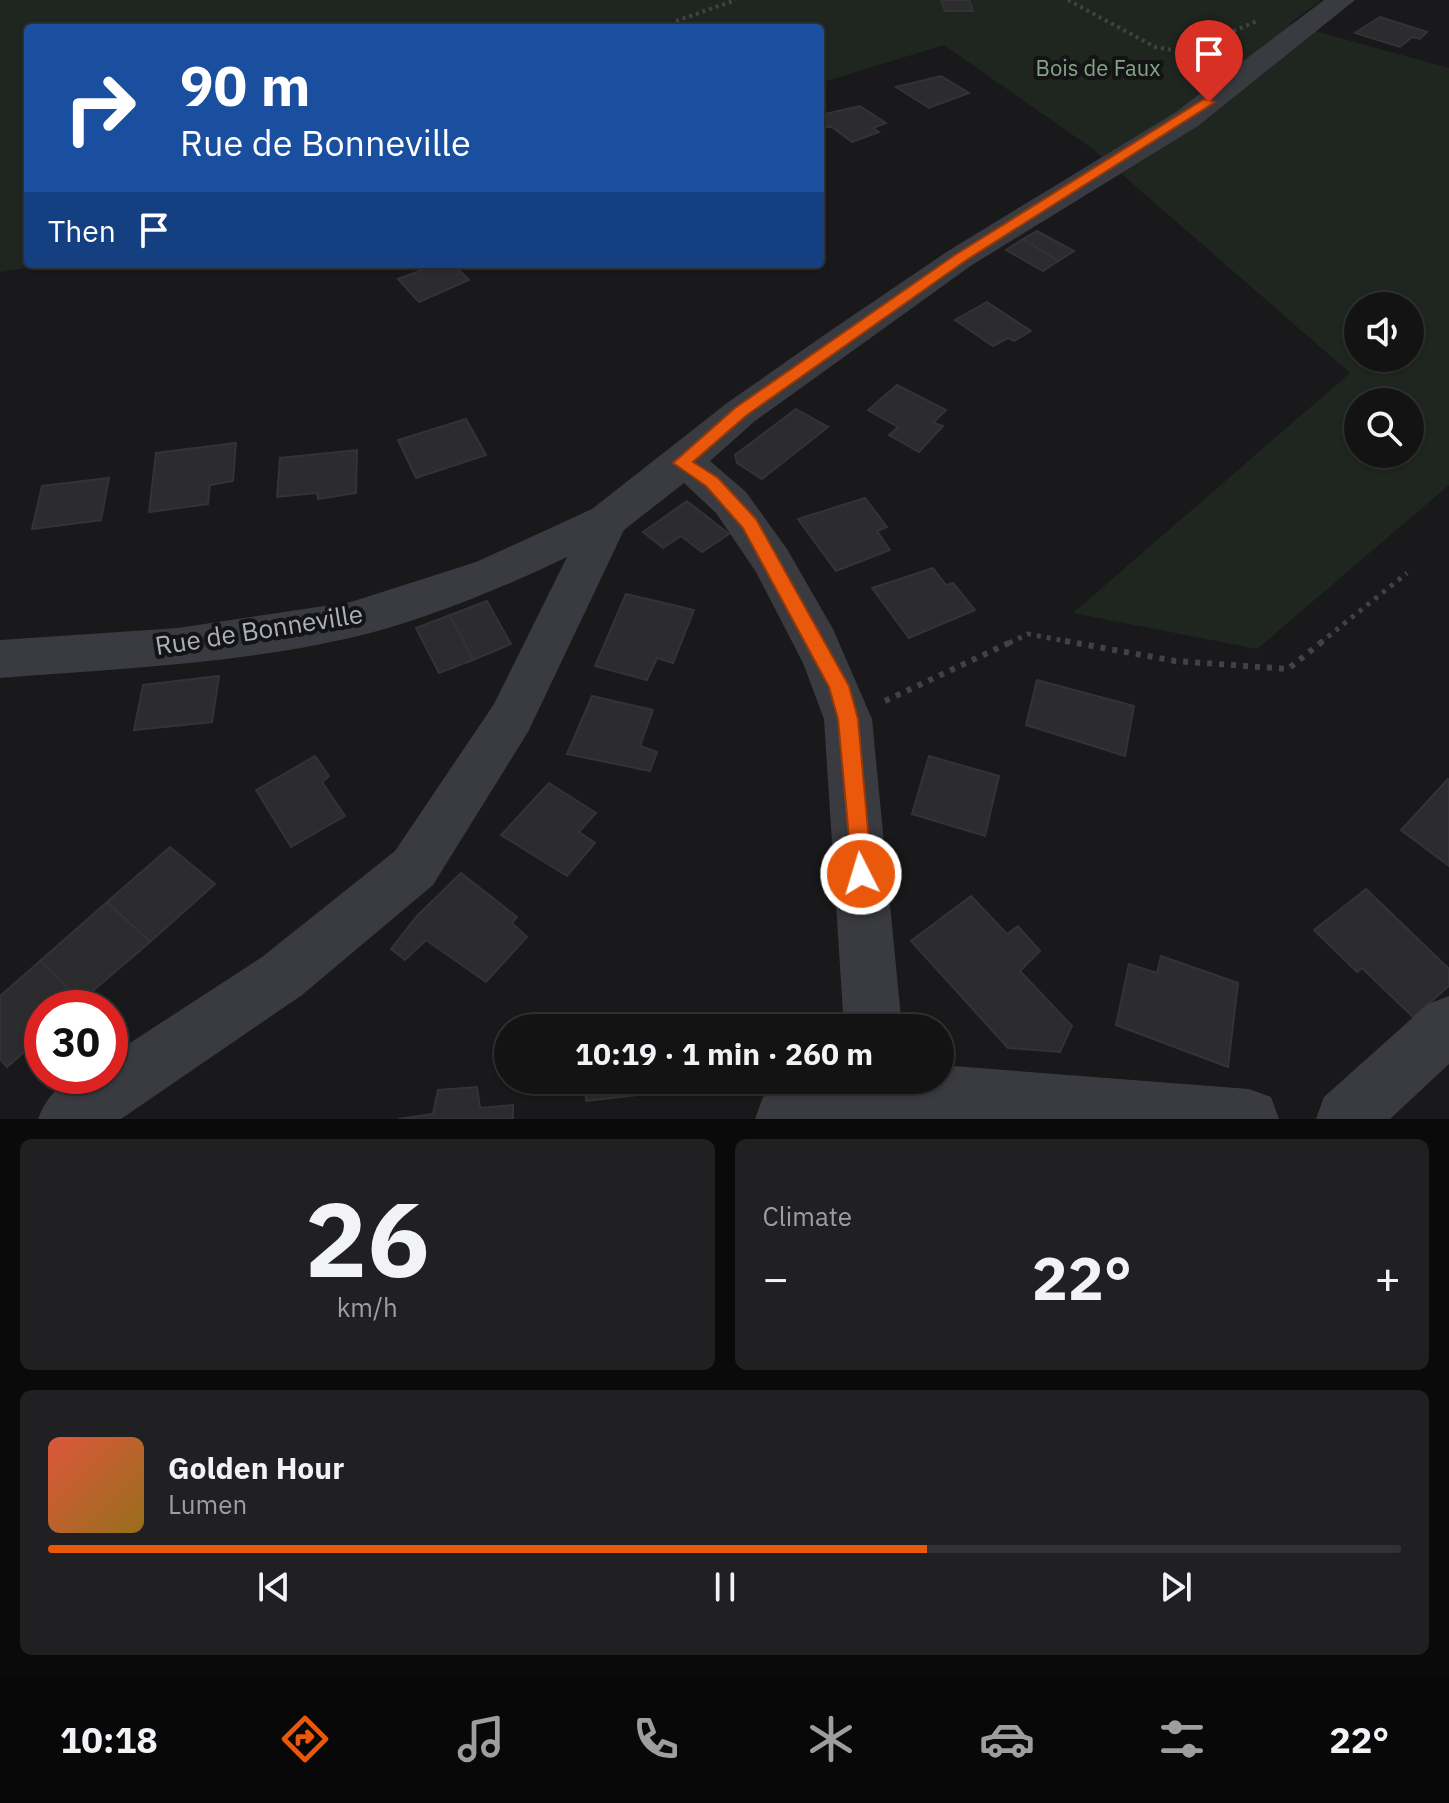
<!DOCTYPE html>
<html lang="en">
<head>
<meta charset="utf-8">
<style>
  body { margin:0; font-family:"IBM Plex Sans",sans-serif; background:#202022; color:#f1f3f6; height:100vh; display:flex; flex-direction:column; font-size:30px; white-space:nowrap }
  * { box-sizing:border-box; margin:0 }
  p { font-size:26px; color:#9d9ea0 }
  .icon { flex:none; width:44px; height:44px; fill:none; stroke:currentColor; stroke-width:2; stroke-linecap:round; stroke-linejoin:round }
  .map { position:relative; height:1119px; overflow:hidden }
  .side { display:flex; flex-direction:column; gap:20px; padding:20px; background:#0a0a0b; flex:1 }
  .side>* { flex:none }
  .guide { position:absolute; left:24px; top:24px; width:800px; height:244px; border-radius:8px; box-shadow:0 2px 6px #0004,0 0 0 2px #323234; background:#1a4fa0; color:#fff; overflow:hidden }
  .controls { position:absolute; left:1344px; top:292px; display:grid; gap:16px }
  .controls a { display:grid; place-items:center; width:80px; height:80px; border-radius:50%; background:#131314; box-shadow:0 2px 6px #0004,0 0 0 2px #323234; font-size:40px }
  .speed { position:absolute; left:24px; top:990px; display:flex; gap:16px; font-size:40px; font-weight:700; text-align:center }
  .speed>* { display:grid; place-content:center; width:104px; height:104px; border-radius:50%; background:#131314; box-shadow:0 2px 6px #0004,0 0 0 2px #323234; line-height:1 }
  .speed .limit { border:12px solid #d22; background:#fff; color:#111 }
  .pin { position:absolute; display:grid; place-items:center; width:68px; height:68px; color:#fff; margin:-82px -34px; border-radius:50% 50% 50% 0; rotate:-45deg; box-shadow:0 0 8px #0007 }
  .pin .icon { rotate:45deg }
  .me { position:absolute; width:88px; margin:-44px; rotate:355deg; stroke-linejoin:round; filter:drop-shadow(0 0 6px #0008) }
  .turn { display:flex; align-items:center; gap:28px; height:168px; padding:0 24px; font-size:36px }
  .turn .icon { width:104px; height:104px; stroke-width:2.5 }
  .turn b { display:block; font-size:56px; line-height:68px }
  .then { display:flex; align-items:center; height:76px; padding:0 24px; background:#0003; gap:16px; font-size:30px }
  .big { font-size:60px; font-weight:700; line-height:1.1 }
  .side .tile { flex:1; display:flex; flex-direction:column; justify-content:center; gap:12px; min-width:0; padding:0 28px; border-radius:12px; background:#202022 }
  .side .dial { align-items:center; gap:0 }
  .dial b { font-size:104px; line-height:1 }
  .song { display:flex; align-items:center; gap:24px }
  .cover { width:96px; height:96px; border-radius:12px; background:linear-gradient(135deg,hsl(10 70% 55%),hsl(40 70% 35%)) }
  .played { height:8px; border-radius:4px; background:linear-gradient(90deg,#ea580c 65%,#323234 65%) }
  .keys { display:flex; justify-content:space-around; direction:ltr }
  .heat { display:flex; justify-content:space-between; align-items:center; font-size:44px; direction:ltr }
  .side .tiles { flex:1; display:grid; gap:20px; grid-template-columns:1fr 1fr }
  .tile:last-child { grid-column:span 2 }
  .trip { position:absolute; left:494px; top:1014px; width:460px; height:80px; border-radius:40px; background:#131314; box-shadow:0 2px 6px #0004,0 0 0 2px #323234; font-weight:700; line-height:80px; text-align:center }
  .dock { display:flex; height:128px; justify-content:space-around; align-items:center; background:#080808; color:#9d9ea0 }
  .dock .icon { width:56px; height:56px }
  .dock .active { color:#ea580c }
  .dock b { font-size:36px; color:#f1f3f6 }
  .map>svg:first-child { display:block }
</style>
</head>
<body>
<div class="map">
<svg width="1449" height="1119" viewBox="0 0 1449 1119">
  <rect width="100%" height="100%" fill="#19191b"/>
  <!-- green -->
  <path fill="#1f2620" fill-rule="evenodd" d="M0,0H1321L1289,24L1449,68V485L1257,649L1073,613L1350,373L1093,149L944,45L820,83V28H28V264H52L0,272ZM1358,306H1410V358H1358ZM1358,402H1410V454H1358Z"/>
  <!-- building -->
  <g fill="#2c2c2f" stroke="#333337" stroke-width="2">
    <path d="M941,0H969L973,11H945Z"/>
    <path d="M1380,17L1427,32L1420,39L1412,37L1400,47L1355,33Z"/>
    <path d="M941,76L969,93L929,108L896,87Z"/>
    <path d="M860,106L886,123L873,128L879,132L852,142L832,127H820V120L824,119L820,115Z"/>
    <path d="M1037,231L1074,251L1058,261L1023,239Z"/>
    <path d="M1023,239L1058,261L1043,271L1006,250Z"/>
    <path d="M438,264H453L469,280L419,302L398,279Z"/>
    <path d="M987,302L1031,331L1014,341L1008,338L993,346L955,320Z"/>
    <path d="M897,385L946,410L933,423L943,426L919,452L889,435L898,427L868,410Z"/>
    <path d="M796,409L828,427L762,479L737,463L735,455Z"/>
    <path d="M466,419L486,455L416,478L398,440Z"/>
    <path d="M236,443L233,481L210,485L208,504L149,512L156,453Z"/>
    <path d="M357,450L356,493L318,499L317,493L277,497L280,458Z"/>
    <path d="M109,478L101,520L32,529L42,486Z"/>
    <path d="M865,498L887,527L877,531L890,550L836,571L798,519Z"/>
    <path d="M687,501L729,534L702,552L681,536L663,548L643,532Z"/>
    <path d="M933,568L946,585L953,583L975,610L909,638L872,588Z"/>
    <path d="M626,594L694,610L673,663L657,658L647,680L595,666Z"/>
    <path d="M487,601L511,644L473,660L450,615Z"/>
    <path d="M450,615L473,660L439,673L416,628Z"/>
    <path d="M219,676L212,722L134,730L143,685Z"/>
    <path d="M1037,680L1134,706L1125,756L1026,725Z"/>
    <path d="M592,696L653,710L640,746L657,752L650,771L567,754Z"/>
    <path d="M315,756L329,776L322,782L345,816L291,847L256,790Z"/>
    <path d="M929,756L999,776L985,836L912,814Z"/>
    <path d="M1448,779L1449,780V866L1401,830Z"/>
    <path d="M549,783L596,813L579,832L595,843L567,876L501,835Z"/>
    <path d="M170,847L215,884L150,942L107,902Z"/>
    <path d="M461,873L517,917L512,923L527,937L486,982L426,940L405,960L391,949L417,916Z"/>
    <path d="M1366,889L1449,969V986L1413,1017L1362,968L1357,972L1314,930Z"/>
    <path d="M971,896L1007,934L1018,926L1040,951L1020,971L1072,1026L1060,1052L1008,1048L911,941Z"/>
    <path d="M107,902L150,942L81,1001L40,961Z"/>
    <path d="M1161,956L1238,983L1228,1067L1116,1025L1129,964L1157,973Z"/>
    <path d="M40,961L81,1001L73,1008H42V1036L7,1067L0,1059V996Z"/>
    <path d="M585,1080H663V1081L647,1084L646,1094L586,1101Z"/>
    <path d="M477,1087L480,1108L513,1105V1119H398L433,1114L438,1090Z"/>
  </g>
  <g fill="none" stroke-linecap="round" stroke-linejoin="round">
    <!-- path-far2 -->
    <g stroke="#404247" stroke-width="4" stroke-dasharray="3 4" stroke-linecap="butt">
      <path d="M1068,0L1155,47L1184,52L1257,21"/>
      <path d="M676,21L736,0"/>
    </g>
    <!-- path-far1 -->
    <g stroke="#404247" stroke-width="5" stroke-dasharray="4 6" stroke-linecap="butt">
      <path d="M1009,643L1028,634L1076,643"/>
      <path d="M1320,643L1407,573"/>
    </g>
    <!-- path -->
    <g stroke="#404247" stroke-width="6" stroke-dasharray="5 7" stroke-linecap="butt">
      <path d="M1065,641L1175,661L1288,669L1323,641"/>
      <path d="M885,701L1013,641"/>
    </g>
    <!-- minor -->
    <g fill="#3a3b40" fill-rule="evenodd">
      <path d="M1324,0H1355L1198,126L972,265L755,421L710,461L746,492L787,549L833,629L872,719L902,1028H844L824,719L803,663L756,572L716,513L684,483L624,530L528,732L433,885L302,995L121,1119H38C52,1083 73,1076 110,1076V1056L262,957L395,851L494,704L567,557C503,588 420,622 350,638C236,664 116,669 0,678V640L178,628L351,602L476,562L592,509L727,403L830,331L948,251L1176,112Z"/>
      <path d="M1449,996V1064L1390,1119H1316L1324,1097L1428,1004Z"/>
      <path d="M940,1065L1249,1089L1271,1097L1279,1119H755L763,1097L813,1080H940Z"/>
    </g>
  </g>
  <!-- route -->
  <path fill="#ea580c" stroke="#983908" stroke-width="2" d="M1204,99L1215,102L965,261L747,415L693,462L718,478L756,519L849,686L858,719L872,874L869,881L861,884L853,881L838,719L829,687L743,528L706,486L673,463L735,408L955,255Z"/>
  <g text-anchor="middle" stroke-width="8" stroke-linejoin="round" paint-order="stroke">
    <!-- far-park labels -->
    <g font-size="22" fill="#84a587" stroke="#141416">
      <text x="1098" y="76">Bois de Faux</text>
    </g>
    <!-- street labels -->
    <g font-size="26" fill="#acb0ba" stroke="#141416">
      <text transform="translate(259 630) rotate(-9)" y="9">Rue de Bonneville</text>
    </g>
  </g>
</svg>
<div class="controls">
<a><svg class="icon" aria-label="sound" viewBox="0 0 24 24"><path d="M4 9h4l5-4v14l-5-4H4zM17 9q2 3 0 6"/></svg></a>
<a><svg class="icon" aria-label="search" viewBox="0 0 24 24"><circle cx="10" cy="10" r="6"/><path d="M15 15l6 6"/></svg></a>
</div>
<div class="speed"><div class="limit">30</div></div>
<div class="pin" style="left:1209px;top:102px;background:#d93025"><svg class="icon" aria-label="arrive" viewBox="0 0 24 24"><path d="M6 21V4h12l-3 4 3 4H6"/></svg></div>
<svg class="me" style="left:861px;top:874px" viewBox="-20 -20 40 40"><circle r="17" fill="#ea580c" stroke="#fff" stroke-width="3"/><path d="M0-11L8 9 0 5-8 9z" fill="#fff"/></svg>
<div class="trip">10:19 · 1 min · 260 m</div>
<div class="guide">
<div class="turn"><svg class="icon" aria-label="right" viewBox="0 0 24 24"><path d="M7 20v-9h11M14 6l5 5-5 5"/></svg><div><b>90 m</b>Rue de Bonneville</div></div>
<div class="then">Then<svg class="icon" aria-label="arrive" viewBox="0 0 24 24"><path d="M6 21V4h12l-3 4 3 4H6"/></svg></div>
</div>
</div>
<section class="side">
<div class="tiles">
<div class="tile dial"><b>26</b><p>km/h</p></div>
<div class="tile"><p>Climate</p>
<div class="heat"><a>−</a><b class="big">22°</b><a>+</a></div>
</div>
<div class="tile">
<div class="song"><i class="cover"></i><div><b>Golden Hour</b><p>Lumen</p></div></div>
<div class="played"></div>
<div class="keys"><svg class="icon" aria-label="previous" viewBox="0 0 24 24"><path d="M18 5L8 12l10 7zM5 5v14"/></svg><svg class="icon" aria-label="pause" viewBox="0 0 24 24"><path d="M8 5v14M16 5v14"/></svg><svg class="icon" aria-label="next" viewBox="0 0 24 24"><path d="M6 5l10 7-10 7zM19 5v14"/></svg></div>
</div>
</div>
</section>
<nav class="dock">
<b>10:18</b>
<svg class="icon active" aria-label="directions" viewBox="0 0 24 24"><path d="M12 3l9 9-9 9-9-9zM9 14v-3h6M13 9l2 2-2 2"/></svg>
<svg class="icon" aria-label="music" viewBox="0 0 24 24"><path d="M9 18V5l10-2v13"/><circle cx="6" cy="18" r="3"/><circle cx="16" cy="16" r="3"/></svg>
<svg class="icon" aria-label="phone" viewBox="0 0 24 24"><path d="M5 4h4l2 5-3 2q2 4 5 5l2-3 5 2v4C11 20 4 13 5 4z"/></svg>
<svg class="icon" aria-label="climate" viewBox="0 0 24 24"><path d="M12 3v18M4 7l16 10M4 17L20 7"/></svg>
<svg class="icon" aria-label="car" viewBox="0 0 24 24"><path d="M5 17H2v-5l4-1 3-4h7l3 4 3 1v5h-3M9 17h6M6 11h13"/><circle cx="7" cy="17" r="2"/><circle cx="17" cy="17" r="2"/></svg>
<svg class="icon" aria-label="filters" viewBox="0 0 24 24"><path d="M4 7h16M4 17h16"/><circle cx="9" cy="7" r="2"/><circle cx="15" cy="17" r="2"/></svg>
<b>22°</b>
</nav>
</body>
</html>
